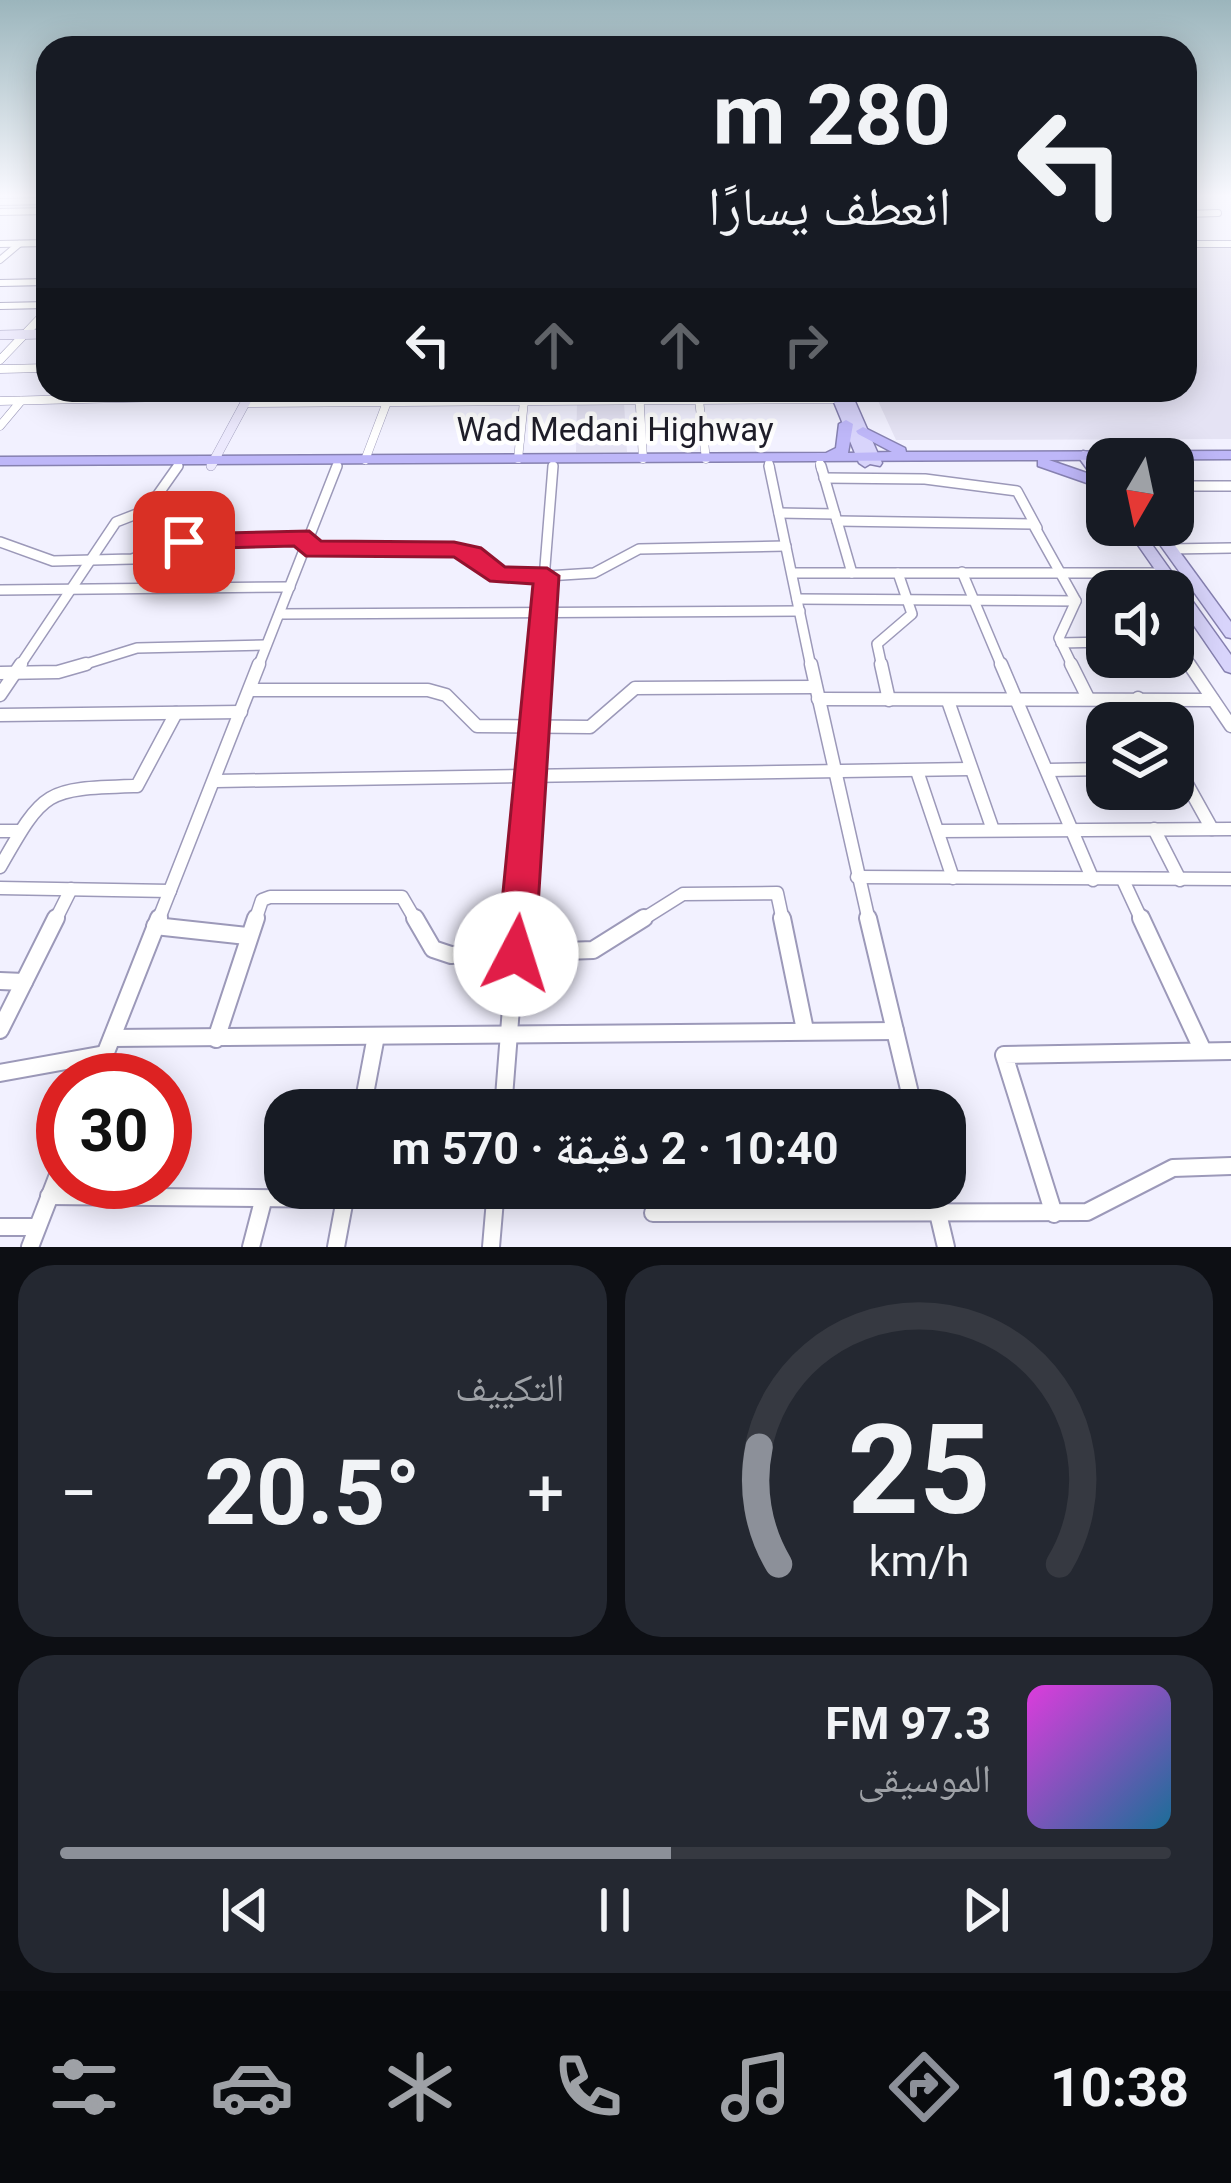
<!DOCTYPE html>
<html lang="ar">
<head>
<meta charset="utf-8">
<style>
  body { margin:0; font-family:Roboto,"Noto Naskh Arabic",sans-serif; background:#242831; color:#f1f3f6; direction:rtl; height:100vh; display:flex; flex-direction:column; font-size:45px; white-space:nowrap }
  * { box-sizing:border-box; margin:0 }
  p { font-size:39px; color:#9ea1a6 }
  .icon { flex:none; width:66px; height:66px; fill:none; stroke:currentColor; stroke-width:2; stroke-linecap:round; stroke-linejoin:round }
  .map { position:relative; height:1247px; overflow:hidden; direction:ltr }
  .details { display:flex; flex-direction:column; gap:18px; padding:18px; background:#0d0f14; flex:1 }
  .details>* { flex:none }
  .guide { position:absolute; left:36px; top:36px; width:1161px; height:366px; border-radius:36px; box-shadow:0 6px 30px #0003; direction:rtl; background:#171b24; color:#f1f3f6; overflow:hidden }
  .needle { width:78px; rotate:189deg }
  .fabs { position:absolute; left:1086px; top:438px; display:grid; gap:24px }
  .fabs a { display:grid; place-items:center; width:108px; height:108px; border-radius:24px; background:#171b24; box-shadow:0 6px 30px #0003; font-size:60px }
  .speed { position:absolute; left:36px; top:1053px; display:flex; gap:24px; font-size:60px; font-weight:700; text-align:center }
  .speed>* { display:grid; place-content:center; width:156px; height:156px; border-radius:50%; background:#171b24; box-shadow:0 6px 30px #0003; line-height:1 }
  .speed .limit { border:18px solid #d22; background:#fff; color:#111 }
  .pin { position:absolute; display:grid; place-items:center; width:102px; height:102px; color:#fff; margin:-51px; border-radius:24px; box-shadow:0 6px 18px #0006 }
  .me { position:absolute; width:132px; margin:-66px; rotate:5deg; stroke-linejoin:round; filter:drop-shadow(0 0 9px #0008) }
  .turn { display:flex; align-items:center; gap:42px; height:252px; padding:0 48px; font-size:54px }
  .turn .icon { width:156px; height:156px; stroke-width:2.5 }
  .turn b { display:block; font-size:84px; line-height:102px }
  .lanes { display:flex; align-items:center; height:114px; padding:0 48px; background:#0003; justify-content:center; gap:60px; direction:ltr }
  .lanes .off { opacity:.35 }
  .big { font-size:90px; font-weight:700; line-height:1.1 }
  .details .tile { flex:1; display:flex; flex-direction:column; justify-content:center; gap:18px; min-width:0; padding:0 42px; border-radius:36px; background:#242831 }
  .details .dial { align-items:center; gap:0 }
  .dial svg { height:312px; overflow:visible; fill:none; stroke:#363941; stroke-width:7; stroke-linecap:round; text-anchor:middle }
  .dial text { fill:#f1f3f6; stroke:none }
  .song { display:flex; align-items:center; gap:36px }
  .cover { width:144px; height:144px; border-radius:18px; background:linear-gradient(135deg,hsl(300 70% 55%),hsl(200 70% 35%)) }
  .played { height:12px; border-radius:6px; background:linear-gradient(90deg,#8c9099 55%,#363941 55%) }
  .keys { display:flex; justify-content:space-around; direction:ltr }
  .heat { display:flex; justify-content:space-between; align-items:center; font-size:66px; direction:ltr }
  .details .tiles { flex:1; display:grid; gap:18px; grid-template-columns:1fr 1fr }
  .tile:last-child { grid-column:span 2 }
  .trip { position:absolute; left:264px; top:1089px; width:702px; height:120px; border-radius:36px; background:#171b24; box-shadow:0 6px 30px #0003; font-weight:700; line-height:120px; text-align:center; direction:rtl }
  .menu { display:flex; height:192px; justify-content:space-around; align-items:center; background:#090b0e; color:#9ea1a6 }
  .menu .icon { width:84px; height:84px }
  .menu .current { color:#8c9099 }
  .menu b { font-size:54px; color:#f1f3f6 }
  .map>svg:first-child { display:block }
</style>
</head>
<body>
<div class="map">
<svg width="1231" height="1247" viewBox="0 0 1231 1247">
  <rect width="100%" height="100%" fill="#f2f1ff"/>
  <!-- built -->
  <g fill="#e5e3f4">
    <path d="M1185,247H1231V439L896,440L873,390H1185Z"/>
    <path d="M577,403H624L627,452H576Z"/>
  </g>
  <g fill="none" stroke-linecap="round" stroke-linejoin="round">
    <defs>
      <g id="street-far4">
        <path d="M0,202L48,201"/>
        <path d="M0,212L48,211"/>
        <path d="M1185,214L1218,213"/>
        <path d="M0,244L48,243"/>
        <path d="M1185,244H1231"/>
        <path d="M0,260L19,244"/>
        <path d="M0,283L48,282"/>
        <path d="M0,306L48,305"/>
        <path d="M43,315L48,310"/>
      </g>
      <g id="street-far3">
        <path d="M0,360L46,312"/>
        <path d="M0,369L48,368"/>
        <path d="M639,390L643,459"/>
        <path d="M699,400L706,459"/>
        <path d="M0,401L249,395"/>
        <path d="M245,403L837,399"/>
        <path d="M0,426L21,401"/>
        <path d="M518,459L524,401"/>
        <path d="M365,460L387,402"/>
        <path d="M769,464L770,469"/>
        <path d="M820,464L821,469"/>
      </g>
      <g id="street-far2">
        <path d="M769,466L811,667"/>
        <path d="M821,466L852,573"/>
        <path d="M824,478L925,479L1017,491L1037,528"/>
        <path d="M1173,486H1231"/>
        <path d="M779,513L835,514"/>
        <path d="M837,521L1033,524L1076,601L1059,638L1073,667"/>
        <path d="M0,542L53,561L132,559L192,539L309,538"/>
        <path d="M306,548L464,551L499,575L547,576L594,573L639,549L786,546"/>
        <path d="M1170,549L1231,548"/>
        <path d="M962,572L1002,667"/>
        <path d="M793,573H1165"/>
        <path d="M1132,574L1143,591"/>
        <path d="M0,590L290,587"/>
        <path d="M797,599L1076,601"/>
        <path d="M280,614L800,611"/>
        <path d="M1173,639L1191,667"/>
        <path d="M1061,643L1107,642"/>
        <path d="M19,667L116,522L147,510L178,466"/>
        <path d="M76,667L137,648L266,645"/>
        <path d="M258,667L337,466"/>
        <path d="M537,667L553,466"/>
        <path d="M882,667L877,644L912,614L898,573"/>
      </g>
      <g id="street-far1">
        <path d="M811,664L869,921"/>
        <path d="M881,664L889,700"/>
        <path d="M1001,664L1093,880"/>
        <path d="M1071,664L1088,698"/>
        <path d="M1189,664L1231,726"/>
        <path d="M0,673L58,672L86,664"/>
        <path d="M250,690H428L446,695L477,726L590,727L635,688L815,687"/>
        <path d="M0,695L21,664"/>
        <path d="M1138,698L1152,723"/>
        <path d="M818,699L1213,700"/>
        <path d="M948,701L993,830"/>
        <path d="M0,715L241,712"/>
        <path d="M1173,759L1212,829"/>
        <path d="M1048,770L1107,769"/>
        <path d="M917,771L953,878"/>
        <path d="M216,781L969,769"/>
        <path d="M1154,829L1180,880"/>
        <path d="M0,831H19"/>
        <path d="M939,831L1231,829"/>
        <path d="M0,867C45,788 45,789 137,786L176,713"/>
        <path d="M857,877L1231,879"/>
        <path d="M1123,880L1142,921"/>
        <path d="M0,888L170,891"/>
        <path d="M55,921L71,889"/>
        <path d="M158,921L259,664"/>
        <path d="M255,921L262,900L270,897H402L416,921"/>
        <path d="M518,921L538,664"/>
        <path d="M640,921L683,894L777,893L783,921"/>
      </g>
      <g id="street">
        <path d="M415,918L433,949L451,955L593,950L644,918"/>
        <path d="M782,918L805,1030"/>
        <path d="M868,918L914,1110"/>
        <path d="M1141,918L1203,1051"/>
        <path d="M155,926L247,936"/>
        <path d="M0,981L24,982"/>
        <path d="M0,1030L56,918"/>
        <path d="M112,1038L895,1031"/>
        <path d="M216,1039L256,918"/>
        <path d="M0,1073L105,1054"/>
        <path d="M95,1080L159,918"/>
        <path d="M362,1110L376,1036"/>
        <path d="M503,1110L518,918"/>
        <path d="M932,1188L946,1247"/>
        <path d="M49,1196L345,1199"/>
        <path d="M653,1213L1087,1212L1173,1168L1231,1166"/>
        <path d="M1054,1214L1004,1055L1231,1051"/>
        <path d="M0,1227H37"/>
        <path d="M30,1247L63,1162"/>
        <path d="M251,1247L263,1201"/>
        <path d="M336,1247L347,1188"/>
        <path d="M491,1247L496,1188"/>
      </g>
      <g id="secondary">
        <path d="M0,335L48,334"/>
        <path d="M211,466L252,390"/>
      </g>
      <g id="primary">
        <path d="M829,390H839L843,398L840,390H850L882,463L880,466L870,464L865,467L859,463Z"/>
        <path d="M1083,451L1087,452L1107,479V492L1103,491L1077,455Z"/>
        <path d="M1124,525H1138L1231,655V673L1225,671L1173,595V591H1170Z"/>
        <path d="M1146,525H1160L1231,622V638L1226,637Z"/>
      </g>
      <path id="highway" d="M846,420L853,424L848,453L892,452L858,434L856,431L863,427L905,448L906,452L1231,451V459L1049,460L1107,480V488L1104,489L1038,466V460L0,465V457L826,453L836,448L839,424Z"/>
    </defs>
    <!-- street-far4 casing -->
    <use href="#street-far4" stroke="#9c99b9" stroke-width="8"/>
    <!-- street-far3 casing -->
    <use href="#street-far3" stroke="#9c99b9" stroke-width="9"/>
    <!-- street-far2 casing -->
    <use href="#street-far2" stroke="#9c99b9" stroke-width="12"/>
    <!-- street-far1 casing -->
    <use href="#street-far1" stroke="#9c99b9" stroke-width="15"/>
    <!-- street casing -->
    <use href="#street" stroke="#9c99b9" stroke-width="20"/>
    <!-- secondary casing -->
    <use href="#secondary" stroke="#9c99b9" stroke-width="10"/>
    <!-- primary casing -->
    <use href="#primary" stroke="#8681b0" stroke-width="3"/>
    <!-- highway casing -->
    <use href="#highway" stroke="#8681b0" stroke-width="3"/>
    <!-- street-far4 -->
    <use href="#street-far4" stroke="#fff" stroke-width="6"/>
    <!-- street-far3 -->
    <use href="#street-far3" stroke="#fff" stroke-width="8"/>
    <!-- street-far2 -->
    <use href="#street-far2" stroke="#fff" stroke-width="9"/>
    <!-- street-far1 -->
    <use href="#street-far1" stroke="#fff" stroke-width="12"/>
    <!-- street -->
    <use href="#street" stroke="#fff" stroke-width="16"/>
    <!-- secondary -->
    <use href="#secondary" stroke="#ece9fd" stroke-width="9"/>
    <!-- primary -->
    <use href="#primary" fill="#d8d4fb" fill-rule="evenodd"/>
    <!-- highway -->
    <use href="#highway" fill="#beb7f8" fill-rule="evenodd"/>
  </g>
  <!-- sky -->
  <linearGradient id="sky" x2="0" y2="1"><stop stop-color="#9bb5bc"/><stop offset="0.53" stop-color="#f9f9ff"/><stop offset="1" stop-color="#f9f9ff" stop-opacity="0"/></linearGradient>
  <rect width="1231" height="369" fill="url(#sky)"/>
  <!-- route -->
  <path fill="#e11d48" stroke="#92132f" stroke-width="3" d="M309,531L321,541L454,542L481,548L505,567L547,568L559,576L535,954L529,967L516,972L503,967L497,954L533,584L490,581L454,557L306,556L294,546L184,549L172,542L184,534Z"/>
  <g text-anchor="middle" stroke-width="9" stroke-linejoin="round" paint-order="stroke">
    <!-- street labels -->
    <g font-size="33" fill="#1f1e2a" stroke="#fff">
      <text x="615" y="441">Wad Medani Highway</text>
    </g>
  </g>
</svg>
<div class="fabs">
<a><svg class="needle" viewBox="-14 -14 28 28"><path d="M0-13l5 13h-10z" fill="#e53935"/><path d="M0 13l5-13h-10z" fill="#9ea1a6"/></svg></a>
<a><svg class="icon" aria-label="sound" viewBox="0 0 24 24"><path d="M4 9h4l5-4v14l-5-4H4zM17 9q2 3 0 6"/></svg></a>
<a><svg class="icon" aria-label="layers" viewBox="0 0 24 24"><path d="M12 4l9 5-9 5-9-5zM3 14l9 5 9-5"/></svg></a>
</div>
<div class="speed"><div class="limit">30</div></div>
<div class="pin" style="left:184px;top:542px;background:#d93025"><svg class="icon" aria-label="arrive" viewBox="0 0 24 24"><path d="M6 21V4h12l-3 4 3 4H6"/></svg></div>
<svg class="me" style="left:516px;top:954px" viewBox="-20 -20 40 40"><circle r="19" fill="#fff"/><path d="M0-13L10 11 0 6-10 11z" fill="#e11d48"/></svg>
<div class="trip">10:40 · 2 دقيقة · 570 m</div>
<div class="guide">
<div class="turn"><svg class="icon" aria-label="left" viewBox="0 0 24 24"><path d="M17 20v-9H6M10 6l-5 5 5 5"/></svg><div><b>280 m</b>انعطف يسارًا</div></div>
<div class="lanes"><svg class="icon" aria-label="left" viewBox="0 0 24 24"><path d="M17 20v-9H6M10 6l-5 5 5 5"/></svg><svg class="icon off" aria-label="ahead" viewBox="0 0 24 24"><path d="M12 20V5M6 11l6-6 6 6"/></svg><svg class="icon off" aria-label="ahead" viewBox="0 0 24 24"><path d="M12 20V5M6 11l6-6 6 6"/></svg><svg class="icon off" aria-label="right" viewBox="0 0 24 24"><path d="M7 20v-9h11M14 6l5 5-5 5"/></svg></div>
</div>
</div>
<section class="details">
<div class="tiles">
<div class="tile dial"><svg viewBox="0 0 100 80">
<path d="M14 69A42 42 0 1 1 86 69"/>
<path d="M14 69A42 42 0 0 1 9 39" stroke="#8c9099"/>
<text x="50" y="56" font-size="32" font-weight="700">25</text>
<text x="50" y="72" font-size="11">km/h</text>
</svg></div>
<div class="tile"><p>التكييف</p>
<div class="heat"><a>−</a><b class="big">20.5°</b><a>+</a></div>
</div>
<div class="tile">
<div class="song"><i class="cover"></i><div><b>97.3 FM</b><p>الموسيقى</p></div></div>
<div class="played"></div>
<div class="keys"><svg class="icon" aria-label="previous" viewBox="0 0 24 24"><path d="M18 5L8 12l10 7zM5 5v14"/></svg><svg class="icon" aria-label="pause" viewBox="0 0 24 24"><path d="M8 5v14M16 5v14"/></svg><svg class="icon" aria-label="next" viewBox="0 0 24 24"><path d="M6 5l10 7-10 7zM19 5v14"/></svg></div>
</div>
</div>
</section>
<nav class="menu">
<b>10:38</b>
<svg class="icon current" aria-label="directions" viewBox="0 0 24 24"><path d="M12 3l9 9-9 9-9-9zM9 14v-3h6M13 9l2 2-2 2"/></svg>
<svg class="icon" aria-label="music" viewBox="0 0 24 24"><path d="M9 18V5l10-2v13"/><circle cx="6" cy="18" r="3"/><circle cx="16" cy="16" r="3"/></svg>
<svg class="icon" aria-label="phone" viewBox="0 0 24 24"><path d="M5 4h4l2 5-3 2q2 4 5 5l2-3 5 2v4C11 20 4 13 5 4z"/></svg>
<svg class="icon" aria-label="climate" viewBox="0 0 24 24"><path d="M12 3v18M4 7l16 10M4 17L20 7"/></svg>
<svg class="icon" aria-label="car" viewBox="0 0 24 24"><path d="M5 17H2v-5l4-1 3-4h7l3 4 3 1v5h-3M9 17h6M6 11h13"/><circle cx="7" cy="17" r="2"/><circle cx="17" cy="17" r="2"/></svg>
<svg class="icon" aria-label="filters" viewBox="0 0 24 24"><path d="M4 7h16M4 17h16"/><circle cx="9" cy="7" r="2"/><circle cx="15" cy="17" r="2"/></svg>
</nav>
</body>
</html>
